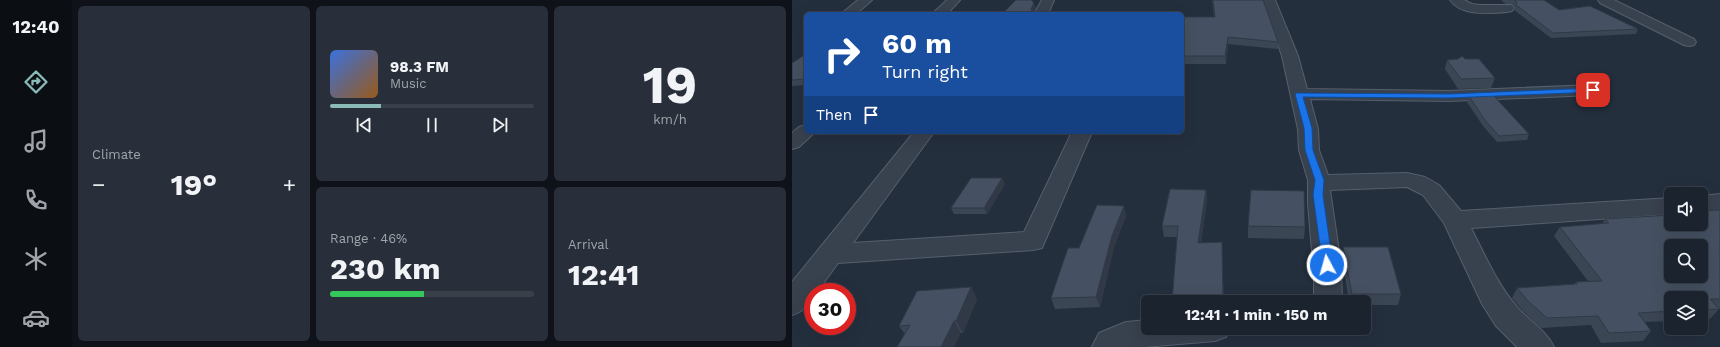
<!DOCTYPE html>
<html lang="en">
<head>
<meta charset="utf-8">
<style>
  body { margin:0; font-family:"Work Sans",sans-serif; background:#282f3a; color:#f1f3f6; height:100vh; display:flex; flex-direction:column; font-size:15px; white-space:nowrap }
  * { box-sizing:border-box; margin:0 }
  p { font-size:13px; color:#a0a4aa }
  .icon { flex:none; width:22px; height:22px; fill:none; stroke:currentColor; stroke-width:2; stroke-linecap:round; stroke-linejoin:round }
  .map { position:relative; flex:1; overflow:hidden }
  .sheet { display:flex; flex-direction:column; gap:6px; padding:6px; background:#0f1319; width:720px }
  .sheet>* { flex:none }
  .top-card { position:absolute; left:12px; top:12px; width:380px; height:122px; border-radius:6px; box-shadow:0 4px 16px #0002,0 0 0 1px #39404a; background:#1a4fa0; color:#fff; overflow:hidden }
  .controls { position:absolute; left:872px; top:187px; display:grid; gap:8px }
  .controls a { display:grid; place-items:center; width:44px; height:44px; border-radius:6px; background:#1b232e; box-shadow:0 4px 16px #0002,0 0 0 1px #39404a; font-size:20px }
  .speed { position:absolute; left:12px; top:283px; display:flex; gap:8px; font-size:20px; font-weight:700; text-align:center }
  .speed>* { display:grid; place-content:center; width:52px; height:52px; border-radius:50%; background:#1b232e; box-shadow:0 4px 16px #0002,0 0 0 1px #39404a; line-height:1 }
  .speed .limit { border:6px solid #d22; background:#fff; color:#111 }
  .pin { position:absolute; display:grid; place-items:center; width:34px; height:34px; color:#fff; margin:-17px; border-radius:8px; box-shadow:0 2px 6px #0006 }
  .me { position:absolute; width:44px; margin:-22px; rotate:354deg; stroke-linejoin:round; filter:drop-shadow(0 0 3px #0008) }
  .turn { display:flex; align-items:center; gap:14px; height:84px; padding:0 12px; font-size:18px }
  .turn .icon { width:52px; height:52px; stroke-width:2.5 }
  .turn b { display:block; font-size:28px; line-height:34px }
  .then { display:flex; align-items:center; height:38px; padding:0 12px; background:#0003; gap:8px; font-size:15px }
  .big { font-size:30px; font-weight:700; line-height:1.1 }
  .sheet .widget { flex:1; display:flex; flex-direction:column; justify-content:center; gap:6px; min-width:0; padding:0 14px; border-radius:6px; background:#282f3a }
  .sheet .dial { align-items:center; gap:0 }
  .dial b { font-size:52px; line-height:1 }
  .song { display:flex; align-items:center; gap:12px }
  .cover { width:48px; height:48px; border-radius:6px; background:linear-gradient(135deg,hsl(220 70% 55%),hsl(30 70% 35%)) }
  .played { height:4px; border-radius:2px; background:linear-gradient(90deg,#8bbbb9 25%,#39404a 25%) }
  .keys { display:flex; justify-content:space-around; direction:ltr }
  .heat { display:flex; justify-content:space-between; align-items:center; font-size:22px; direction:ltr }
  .charge { height:6px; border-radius:3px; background:linear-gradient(90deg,#34c759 46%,#39404a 0) }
  .sheet .tiles { flex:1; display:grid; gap:6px; grid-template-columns:repeat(3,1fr) }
  .widget:first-child { grid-row:span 2 }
  .trip { position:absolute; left:349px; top:295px; width:230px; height:40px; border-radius:6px; background:#1b232e; box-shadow:0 4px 16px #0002,0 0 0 1px #39404a; font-weight:700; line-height:40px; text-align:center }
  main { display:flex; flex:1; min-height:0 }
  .tab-bar { display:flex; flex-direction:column; width:72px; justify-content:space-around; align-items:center; background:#0b0e12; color:#a0a4aa }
  .tab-bar .icon { width:28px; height:28px }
  .tab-bar .active { color:#8bbbb9 }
  .tab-bar b { font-size:18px; color:#f1f3f6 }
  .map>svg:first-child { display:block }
</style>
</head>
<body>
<main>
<nav class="tab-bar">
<b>12:40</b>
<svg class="icon active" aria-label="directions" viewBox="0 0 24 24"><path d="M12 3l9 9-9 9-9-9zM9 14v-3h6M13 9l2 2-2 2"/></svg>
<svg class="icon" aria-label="music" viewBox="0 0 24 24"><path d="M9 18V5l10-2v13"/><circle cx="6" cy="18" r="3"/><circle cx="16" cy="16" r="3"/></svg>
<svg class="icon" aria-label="phone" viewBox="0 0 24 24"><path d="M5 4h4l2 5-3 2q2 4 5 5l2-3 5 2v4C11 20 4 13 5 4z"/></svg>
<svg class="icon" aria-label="climate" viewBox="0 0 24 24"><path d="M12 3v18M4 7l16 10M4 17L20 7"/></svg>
<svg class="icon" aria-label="car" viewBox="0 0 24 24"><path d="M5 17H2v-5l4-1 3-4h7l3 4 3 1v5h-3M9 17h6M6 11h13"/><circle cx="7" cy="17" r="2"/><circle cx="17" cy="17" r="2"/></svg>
</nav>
<section class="sheet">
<div class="tiles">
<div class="widget"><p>Climate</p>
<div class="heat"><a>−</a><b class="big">19°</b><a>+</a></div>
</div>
<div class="widget">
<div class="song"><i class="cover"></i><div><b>98.3 FM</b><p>Music</p></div></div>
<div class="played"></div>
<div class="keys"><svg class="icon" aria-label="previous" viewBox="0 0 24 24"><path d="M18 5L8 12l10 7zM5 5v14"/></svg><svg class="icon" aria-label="pause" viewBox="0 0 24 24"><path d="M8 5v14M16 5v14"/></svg><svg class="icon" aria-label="next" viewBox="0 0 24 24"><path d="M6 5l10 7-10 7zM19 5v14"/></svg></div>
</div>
<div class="widget dial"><b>19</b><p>km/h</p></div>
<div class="widget"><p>Range · 46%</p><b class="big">230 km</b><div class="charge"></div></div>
<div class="widget"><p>Arrival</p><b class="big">12:41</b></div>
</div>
</section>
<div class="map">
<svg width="928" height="347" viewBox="0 0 928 347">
  <rect width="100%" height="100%" fill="#242f3e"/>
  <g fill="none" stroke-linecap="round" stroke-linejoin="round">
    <defs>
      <g id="minor">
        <path d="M66,0H80L64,14H49Z"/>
        <path d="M155,0H168L155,14H140Z"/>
        <path d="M250,0H262L256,14H242Z"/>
        <path d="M471,0H483L506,56L515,89L657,91L801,85L807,86L810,90L807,94L801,95L657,101L518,99L526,129L527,150L536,175L615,173L633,177L647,185L669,211L879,198V214L679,228C693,255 705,284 725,307C737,321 754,330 762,347H725L704,326L690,304L652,223L631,195L615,187L538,190L549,265L550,302H522V274L516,204V180L507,150L506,129L490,56Z"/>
        <path d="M658,0H672L680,4L688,5H720L722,8L720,11L715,12C697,13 670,17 658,0Z"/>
        <path d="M806,0H822L902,39L904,42L902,45L897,46L892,45L808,3Z"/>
        <path d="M14,125V132H23L7,147L0,149V133L7,127Z"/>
        <path d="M122,132H142L61,243L232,232L280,132H300L250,248L241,250L46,263L25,292H21C21,304 10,312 0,315V282Z"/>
        <path d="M928,194V210L909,212V196Z"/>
        <path d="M356,320V328H438L434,337L423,341L352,347H300L307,333L334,322Z"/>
      </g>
    </defs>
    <!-- minor casing -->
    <use href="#minor" stroke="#565f6c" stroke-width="2"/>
    <!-- minor -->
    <use href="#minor" fill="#38414e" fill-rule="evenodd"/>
  </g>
  <!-- wall -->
  <g fill="#3b4654">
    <path d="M420,0L486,42V49L436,44L434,64H390V17H422Z"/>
    <path d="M709,0H752L767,10L846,29L844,34L759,38L722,10L723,7L721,4H714Z"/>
    <path d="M14,54V85L0,86V63Z"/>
    <path d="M673,59L703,78L699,88L666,89L653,69L655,60Z"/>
    <path d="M677,96L737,134L735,140L705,142L691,126L675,102Z"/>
    <path d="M213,184L195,214H162L159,208Z"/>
    <path d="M414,190L415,201L409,243L430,253L432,302H380L385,237H372L370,226Z"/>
    <path d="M928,210V309H927L918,319H909V298H879V321L852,322L859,331L851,341L809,343L799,325L749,328L731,311L720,298L725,288L782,284L784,282L796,281L762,236L768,227L810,224L813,219L878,215L879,214V224Z"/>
    <path d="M334,216L322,247L308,307L263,309L259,298L287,248Z"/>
    <path d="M456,226L513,227L512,239L456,238Z"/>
    <path d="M551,247L609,294L606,305H572V302H557L550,258Z"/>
    <path d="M179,287L185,299L171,333L113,334L107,326Z"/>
  </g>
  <!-- shaded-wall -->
  <g fill="#303945">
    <path d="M242,3L244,8L241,13V14H237Z"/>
    <path d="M436,37V44L434,64L433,56Z"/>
    <path d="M210,178L213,184L195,214L192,208Z"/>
    <path d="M414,190L415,201L407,255L406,243Z"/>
    <path d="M332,206L334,216L322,247L308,307L304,297L320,236Z"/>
    <path d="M430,242V253L432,302H431Z"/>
    <path d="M179,287L185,299L171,333L164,321Z"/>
    <path d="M162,321L169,333L162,347H149Z"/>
  </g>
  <!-- building -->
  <g fill="#455162" stroke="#303945" fill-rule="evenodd">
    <path d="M224,0H239L242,3L239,9L240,11L237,14H210Z"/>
    <path d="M421,0H471L486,42L436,37L433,56H390V17H423Z"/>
    <path d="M723,0H752L767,10L798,6L846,29L761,33L724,5L725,3Z"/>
    <path d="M14,54V79L0,80V63Z"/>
    <path d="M670,56L673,59H687L703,78L669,79L655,60L666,59Z"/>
    <path d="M701,95L737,134L707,136L693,120L677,96Z"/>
    <path d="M179,178H210L192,208H159Z"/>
    <path d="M378,189L414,190L406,243L430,242L431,302H380L386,226H370Z"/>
    <path d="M459,190L512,191L513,227L456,226Z"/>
    <path d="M305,205L332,206L320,236L304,297L259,298L276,248H287Z"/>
    <path d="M928,210V299H918L927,309L909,310V298H879V311L846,313L859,331L817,333L806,316L755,318L736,301L725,288L785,284L784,282L810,281L768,227L817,223L813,219L879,215V224H909V211ZM879,246H909V276H879Z"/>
    <path d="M551,247H596L609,294H560Z"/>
    <path d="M179,287L164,321H162L149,347H105L118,325L107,326L125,291Z"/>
  </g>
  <!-- route -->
  <path fill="#1a73e8" stroke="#114b97" d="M801,88L803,89V92L657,98L511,97L520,128L521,150L532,180L531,195L541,265L539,268L535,269L531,268L521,195L523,180L513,150L512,128L503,94L504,93L657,94Z"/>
</svg>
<div class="controls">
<a><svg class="icon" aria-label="sound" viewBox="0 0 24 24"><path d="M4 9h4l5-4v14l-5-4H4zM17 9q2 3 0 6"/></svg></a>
<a><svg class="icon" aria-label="search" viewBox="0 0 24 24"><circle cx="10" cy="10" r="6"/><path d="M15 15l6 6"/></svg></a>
<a><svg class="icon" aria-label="layers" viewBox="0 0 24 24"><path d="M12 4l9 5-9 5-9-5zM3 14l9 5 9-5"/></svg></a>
</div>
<div class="speed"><div class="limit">30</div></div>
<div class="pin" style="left:801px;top:90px;background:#d93025"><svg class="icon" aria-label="arrive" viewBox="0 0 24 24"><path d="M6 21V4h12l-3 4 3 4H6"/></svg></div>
<svg class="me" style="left:535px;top:265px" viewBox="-20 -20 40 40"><circle r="17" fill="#1a73e8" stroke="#fff" stroke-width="3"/><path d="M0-11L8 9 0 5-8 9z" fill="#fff"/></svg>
<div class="trip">12:41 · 1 min · 150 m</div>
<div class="top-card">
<div class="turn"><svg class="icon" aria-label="right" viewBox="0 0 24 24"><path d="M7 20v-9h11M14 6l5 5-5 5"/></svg><div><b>60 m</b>Turn right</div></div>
<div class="then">Then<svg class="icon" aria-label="arrive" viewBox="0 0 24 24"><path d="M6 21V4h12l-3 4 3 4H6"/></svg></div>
</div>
</div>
</main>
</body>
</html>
